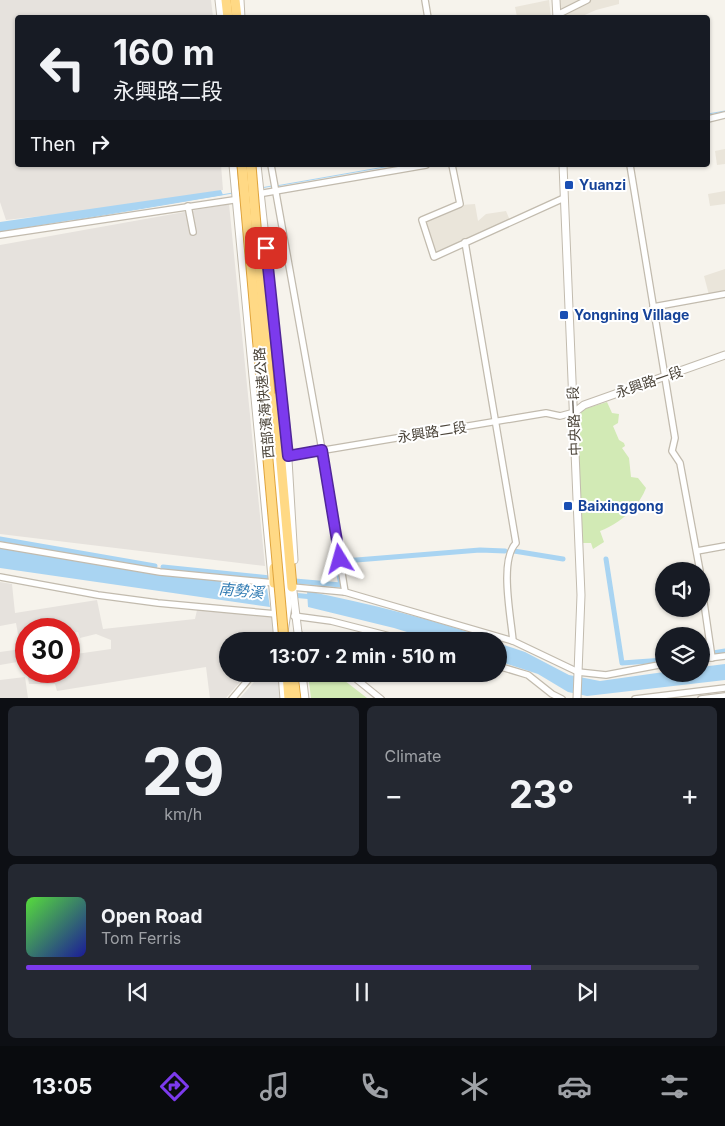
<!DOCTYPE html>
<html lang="en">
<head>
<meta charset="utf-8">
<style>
  body { margin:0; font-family:Inter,"Noto Sans TC",sans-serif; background:#242831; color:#f1f3f6; height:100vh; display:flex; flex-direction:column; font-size:19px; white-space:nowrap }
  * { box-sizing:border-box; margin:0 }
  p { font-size:16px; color:#9ea1a6 }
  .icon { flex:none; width:28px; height:28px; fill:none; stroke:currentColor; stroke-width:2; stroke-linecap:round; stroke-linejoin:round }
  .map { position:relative; height:698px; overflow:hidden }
  .side { display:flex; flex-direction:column; gap:8px; padding:8px; background:#0d0f14; flex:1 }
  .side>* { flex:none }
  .top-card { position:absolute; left:15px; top:15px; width:695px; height:152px; border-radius:5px; box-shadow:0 1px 4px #0004; background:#171b24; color:#f1f3f6; overflow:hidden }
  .buttons { position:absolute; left:655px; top:562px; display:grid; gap:10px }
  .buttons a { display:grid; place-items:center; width:55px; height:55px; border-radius:50%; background:#171b24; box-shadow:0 1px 4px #0004; font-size:25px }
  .speed { position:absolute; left:15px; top:618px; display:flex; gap:10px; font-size:25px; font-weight:700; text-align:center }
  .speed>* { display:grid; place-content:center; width:65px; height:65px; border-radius:50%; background:#171b24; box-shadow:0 1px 4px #0004; line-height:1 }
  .speed .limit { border:8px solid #d22; background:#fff; color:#111 }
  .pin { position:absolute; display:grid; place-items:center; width:42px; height:42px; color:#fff; margin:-21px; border-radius:10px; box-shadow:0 2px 8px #0006 }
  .me { position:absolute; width:55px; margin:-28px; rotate:352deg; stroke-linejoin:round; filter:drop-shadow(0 0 4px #0008) }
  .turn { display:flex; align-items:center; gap:18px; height:105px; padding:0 15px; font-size:22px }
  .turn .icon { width:65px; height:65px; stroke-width:2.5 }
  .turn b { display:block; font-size:35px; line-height:42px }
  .then { display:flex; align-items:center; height:48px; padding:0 15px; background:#0003; gap:10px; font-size:19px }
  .big { font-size:38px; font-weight:700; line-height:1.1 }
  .side .card { flex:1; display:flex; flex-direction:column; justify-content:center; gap:8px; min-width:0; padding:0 18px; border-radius:8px; background:#242831 }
  .side .dial { align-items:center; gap:0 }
  .dial b { font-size:65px; line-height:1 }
  .song { display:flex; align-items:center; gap:15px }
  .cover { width:60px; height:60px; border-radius:8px; background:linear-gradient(135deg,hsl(110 70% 55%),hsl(240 70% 35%)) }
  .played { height:5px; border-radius:2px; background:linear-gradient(90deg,#7c3aed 75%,#363941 75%) }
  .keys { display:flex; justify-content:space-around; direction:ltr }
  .heat { display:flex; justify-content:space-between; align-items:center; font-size:28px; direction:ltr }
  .side .tiles { flex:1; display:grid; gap:8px; grid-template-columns:1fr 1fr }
  .card:last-child { grid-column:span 2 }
  .trip { position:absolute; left:219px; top:632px; width:288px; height:50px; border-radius:25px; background:#171b24; box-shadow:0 1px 4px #0004; font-weight:700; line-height:50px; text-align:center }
  .tab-bar { display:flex; height:80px; justify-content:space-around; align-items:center; background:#090b0e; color:#9ea1a6 }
  .tab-bar .icon { width:35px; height:35px }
  .tab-bar .active { color:#7c3aed }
  .tab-bar b { font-size:22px; color:#f1f3f6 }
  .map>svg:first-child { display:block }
</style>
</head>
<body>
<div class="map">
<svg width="725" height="699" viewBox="0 0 725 699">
  <rect width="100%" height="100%" fill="#f6f3ec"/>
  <!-- residential -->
  <g fill="#eae5da">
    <path d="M549,0L551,17H517L515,7Z"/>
    <path d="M559,0H619V4L596,10L578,18L561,17Z"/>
    <path d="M725,149V164L717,165L715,151Z"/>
    <path d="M725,191V204L710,206L708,194Z"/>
    <path d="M475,204L478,221L486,214L506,211L511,223L437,256L424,223L461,205Z"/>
    <path d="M725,269V293L709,295L704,276Z"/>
  </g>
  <!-- industrial -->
  <g fill="#e6e2dd">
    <path d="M0,0H211L213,17L18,18V165H221L223,190L113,208L6,220L0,202Z"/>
    <path d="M229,204L265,566L0,534V245Z"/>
    <path d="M0,582L12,584L15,613L97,600L103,629L195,619L197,610L273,616L275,641H228V674H247L226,698L210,699L206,667L57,691L55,684H29L27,671H69V655L111,649V640L96,634L80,638L78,632L69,633V629H26V639L19,640L16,623L0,626Z"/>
    <path d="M21,649L23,661L0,665V652Z"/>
    <path d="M25,677L28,698H0V680Z"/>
  </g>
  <!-- green -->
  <g fill="#d2eab5">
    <path d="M607,402L612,413L619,414L618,423L613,426L619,440L624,443L625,446L622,448L629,458L631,477L638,478L646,488C639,507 619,524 600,531L604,542L593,549L591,543H581L578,470L581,410Z"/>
    <path d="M308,674H336L367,698H311Z"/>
  </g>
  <!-- parking -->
  <path fill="#e5e3e0" d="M261,674H278L280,698H240Z"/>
  <!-- water -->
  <g fill="#a9d4f2">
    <path d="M221,190L223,195L0,232V222Z"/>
    <path d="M0,544L267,588L270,607L0,568Z"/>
    <path d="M307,591C370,604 434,619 494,641H436L394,628L308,607Z"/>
    <path d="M498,643L525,652L569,675L600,681L664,672L701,674V667L725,664V680L587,696L568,692L538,674L498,661Z"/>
  </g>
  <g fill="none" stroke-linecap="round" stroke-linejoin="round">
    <!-- stream -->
    <g stroke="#a9d4f2" stroke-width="1">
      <path d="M708,114L725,111"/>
      <path d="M276,186L396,165"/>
      <path d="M261,188L272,186"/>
      <path d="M74,220L233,193"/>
    </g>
    <!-- canal -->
    <g stroke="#a9d4f2" stroke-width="5">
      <path d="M0,539L155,566"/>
      <path d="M514,551L563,559"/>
      <path d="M606,559L622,663L664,660"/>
      <path d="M344,561L480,550L505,551"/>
      <path d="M163,567L270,578"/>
      <path d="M295,581L341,585L336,561"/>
      <path d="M292,595L313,597"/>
      <path d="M701,655L725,651"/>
    </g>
    <defs>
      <g id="minor">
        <path d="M425,0L428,18"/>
        <path d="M557,15L587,0"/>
        <path d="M708,119L725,115"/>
        <path d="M271,165L322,450L345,592"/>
        <path d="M452,165L460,204L422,220L434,257L564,198"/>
        <path d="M630,165L675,438L672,451L680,463L700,571"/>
        <path d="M258,194L426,165"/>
        <path d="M188,206L193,232"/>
        <path d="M0,235L240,199"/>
        <path d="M465,242L516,543C499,560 511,617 513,641"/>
        <path d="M653,307L725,294"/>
        <path d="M289,456L546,413L560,416L575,412"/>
        <path d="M0,545L160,572L274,583"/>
        <path d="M697,551L725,546"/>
        <path d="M0,577L98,595L158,603L276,614"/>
        <path d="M701,582L712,658"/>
        <path d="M292,587L345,592L513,641L578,672L606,675L664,664"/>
        <path d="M294,616L331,621L409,641"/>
        <path d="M298,633L308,641"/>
        <path d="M701,659L725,656"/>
        <path d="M498,666L528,675L552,694L562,699"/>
        <path d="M350,674L381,699"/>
        <path d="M232,699L253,674"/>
        <path d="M635,699L725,688"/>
        <path d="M701,699L725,696"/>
      </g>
      <g id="tertiary">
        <path d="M219,0L221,18"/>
        <path d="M240,0L241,18"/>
        <path d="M556,0L557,18"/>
        <path d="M233,165L278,641"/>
        <path d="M257,165L286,426L294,560"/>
        <path d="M563,165L581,595L577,699"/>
        <path d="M268,389L288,606L284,632L280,641"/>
        <path d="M575,412L584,405L725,355"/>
        <path d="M292,583L299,641"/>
        <path d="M282,674L284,699"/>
        <path d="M302,674L305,699"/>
      </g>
      <g id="trunk">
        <path d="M226,0L228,18"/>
        <path d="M235,0L237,18"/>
        <path d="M266,293L292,587"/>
        <path d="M274,583V568"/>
        <path d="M287,674L289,699"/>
        <path d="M293,674L296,699"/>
      </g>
    </defs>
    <!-- minor casing -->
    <use href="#minor" stroke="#c2bbae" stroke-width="8"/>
    <!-- tertiary casing -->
    <use href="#tertiary" stroke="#c2bbae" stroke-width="9"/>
    <!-- trunk casing -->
    <use href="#trunk" stroke="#e0a43c" stroke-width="11"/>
    <!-- minor -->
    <use href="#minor" stroke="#fff" stroke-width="5.5"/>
    <!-- tertiary -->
    <use href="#tertiary" stroke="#fff" stroke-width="7"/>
    <!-- trunk -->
    <use href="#trunk" stroke="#ffd985" stroke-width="9"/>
    <defs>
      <g id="trunk-bridge">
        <path d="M242,165L284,641"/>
        <path d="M251,165L270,394"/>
      </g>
    </defs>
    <!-- trunk-bridge casing -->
    <use href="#trunk-bridge" stroke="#e0a43c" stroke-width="11" stroke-linecap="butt"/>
    <!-- trunk-bridge -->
    <use href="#trunk-bridge" stroke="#ffd985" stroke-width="9"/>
  </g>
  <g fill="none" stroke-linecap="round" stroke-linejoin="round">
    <defs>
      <path id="route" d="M266,248L288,456L322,450L340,559"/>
    </defs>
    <!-- route casing -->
    <use href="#route" stroke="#51269a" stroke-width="12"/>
    <!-- route -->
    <use href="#route" stroke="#7c3aed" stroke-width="9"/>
  </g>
  <!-- markers -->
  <g fill="#1a4fb4" stroke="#fff" stroke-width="2">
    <rect x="564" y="180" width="10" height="10" rx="2.5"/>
    <rect x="559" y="310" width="10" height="10" rx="2.5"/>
    <rect x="563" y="501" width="10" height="10" rx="2.5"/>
  </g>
  <g text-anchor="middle" stroke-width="4" stroke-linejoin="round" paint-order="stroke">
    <!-- transit labels -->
    <g font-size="14" font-weight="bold" fill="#164399" stroke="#fff" text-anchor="start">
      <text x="579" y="190">Yuanzi</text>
      <text x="574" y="320">Yongning Village</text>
      <text x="578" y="511">Baixinggong</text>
    </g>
    <!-- street labels -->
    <g font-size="14" fill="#4b4439" stroke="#fff">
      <text transform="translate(649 382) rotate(-19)" y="5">永興路一段</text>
      <text transform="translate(264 403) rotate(-95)" y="5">西部濱海快速公路</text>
      <text transform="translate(574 421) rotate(-92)" y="5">中央路一段</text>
      <text transform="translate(432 432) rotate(-9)" y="5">永興路二段</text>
    </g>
    <!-- water labels -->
    <g font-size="15" font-style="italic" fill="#2e7ab2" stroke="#fff">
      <text transform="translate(241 591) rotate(5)" y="5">南勢溪</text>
    </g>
  </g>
</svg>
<div class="buttons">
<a><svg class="icon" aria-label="sound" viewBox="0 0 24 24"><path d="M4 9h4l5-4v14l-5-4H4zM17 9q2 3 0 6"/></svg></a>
<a><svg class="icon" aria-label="layers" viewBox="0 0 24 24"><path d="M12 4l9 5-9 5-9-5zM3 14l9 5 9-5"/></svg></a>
</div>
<div class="speed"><div class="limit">30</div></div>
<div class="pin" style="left:266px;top:248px;background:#d93025"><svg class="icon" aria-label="arrive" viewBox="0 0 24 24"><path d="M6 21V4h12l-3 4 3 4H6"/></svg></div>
<svg class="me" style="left:340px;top:559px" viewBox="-20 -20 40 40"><path d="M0-17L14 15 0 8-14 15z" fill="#7c3aed" stroke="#fff" stroke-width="4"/></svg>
<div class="trip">13:07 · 2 min · 510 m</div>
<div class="top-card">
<div class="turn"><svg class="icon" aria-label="left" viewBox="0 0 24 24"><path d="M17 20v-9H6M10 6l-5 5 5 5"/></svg><div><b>160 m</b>永興路二段</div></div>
<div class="then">Then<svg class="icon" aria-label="right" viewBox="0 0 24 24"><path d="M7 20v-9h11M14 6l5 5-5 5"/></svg></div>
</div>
</div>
<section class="side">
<div class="tiles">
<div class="card dial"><b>29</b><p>km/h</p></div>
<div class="card"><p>Climate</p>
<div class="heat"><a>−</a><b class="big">23°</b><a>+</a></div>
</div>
<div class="card">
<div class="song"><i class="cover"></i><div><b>Open Road</b><p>Tom Ferris</p></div></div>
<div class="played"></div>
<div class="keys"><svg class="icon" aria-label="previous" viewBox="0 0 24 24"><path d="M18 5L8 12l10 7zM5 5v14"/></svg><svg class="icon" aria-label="pause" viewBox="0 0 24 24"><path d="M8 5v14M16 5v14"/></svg><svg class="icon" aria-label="next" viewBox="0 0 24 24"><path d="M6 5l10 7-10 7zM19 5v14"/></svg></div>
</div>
</div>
</section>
<nav class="tab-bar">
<b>13:05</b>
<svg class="icon active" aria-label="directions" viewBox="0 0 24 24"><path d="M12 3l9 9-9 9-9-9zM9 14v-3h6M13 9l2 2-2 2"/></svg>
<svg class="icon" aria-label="music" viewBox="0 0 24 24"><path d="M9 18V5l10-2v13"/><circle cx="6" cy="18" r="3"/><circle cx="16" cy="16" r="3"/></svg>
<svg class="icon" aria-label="phone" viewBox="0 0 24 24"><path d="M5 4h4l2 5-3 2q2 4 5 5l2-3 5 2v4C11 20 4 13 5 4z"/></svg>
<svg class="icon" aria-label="climate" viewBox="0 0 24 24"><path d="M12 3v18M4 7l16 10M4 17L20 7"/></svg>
<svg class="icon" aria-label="car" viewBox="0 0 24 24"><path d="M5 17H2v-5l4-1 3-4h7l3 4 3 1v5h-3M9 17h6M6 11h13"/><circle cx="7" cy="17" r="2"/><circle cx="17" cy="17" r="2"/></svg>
<svg class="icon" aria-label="filters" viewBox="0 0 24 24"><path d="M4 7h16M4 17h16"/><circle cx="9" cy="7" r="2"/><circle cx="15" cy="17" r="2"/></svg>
</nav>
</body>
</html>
